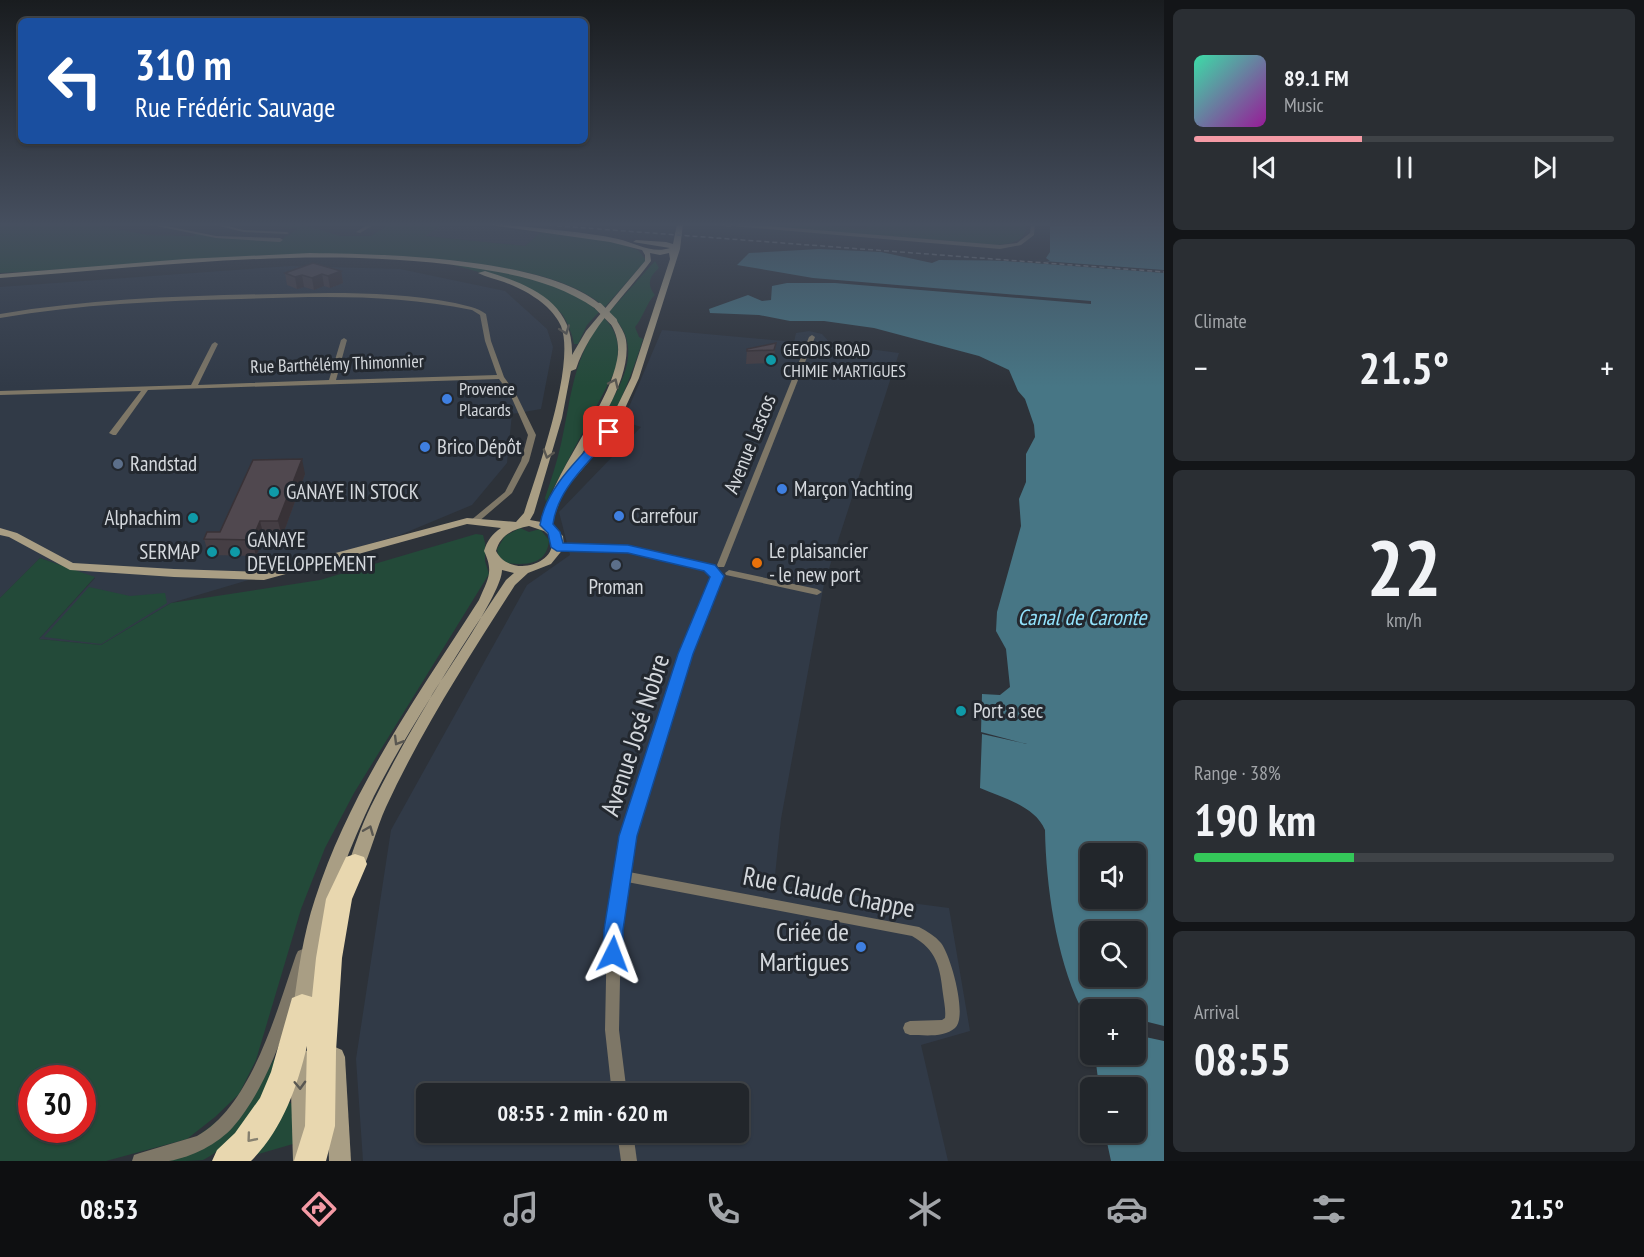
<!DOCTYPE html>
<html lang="en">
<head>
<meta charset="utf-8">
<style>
  body { margin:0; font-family:"PT Sans Narrow",sans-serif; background:#2a2e33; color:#f1f3f6; height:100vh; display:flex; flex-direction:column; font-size:22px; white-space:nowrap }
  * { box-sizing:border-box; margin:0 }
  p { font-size:20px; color:#a2a5a9 }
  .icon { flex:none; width:33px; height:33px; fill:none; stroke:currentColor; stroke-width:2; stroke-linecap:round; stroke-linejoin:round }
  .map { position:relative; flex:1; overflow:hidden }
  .details { display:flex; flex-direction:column; gap:9px; padding:9px; background:#131518; width:480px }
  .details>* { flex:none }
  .guide { position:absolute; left:18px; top:18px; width:570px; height:126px; border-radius:9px; box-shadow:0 2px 4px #0004,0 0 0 2px #3f4347; background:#1a4fa0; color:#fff; overflow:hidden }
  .fabs { position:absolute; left:1080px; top:843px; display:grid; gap:12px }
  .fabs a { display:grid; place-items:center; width:66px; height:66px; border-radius:9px; background:#22262b; box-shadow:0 2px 4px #0004,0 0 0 2px #3f4347; font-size:30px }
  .speed { position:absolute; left:18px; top:1065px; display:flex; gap:12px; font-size:30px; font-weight:700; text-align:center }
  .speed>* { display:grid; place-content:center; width:78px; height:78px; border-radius:50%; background:#22262b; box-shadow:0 2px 4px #0004,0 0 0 2px #3f4347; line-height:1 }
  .speed .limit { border:9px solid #d22; background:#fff; color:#111 }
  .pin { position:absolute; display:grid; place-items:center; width:51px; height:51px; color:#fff; margin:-26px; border-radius:12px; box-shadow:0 3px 9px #0006 }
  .me { position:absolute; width:66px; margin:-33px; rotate:3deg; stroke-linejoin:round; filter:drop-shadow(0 0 4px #0008) }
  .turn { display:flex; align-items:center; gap:21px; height:126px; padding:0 18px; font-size:27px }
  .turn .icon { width:78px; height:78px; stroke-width:2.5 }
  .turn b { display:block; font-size:42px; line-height:51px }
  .big { font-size:45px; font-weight:700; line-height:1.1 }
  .details .tile { flex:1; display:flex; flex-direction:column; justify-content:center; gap:9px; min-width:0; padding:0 21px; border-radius:9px; background:#2a2e33 }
  .details .dial { align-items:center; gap:0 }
  .dial b { font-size:78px; line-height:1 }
  .song { display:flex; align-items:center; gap:18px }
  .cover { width:72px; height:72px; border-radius:9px; background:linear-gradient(135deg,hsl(160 70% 55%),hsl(300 70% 35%)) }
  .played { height:6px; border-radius:3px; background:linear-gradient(90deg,#f49aa5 40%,#3f4347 40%) }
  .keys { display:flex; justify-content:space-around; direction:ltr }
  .heat { display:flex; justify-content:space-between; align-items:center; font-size:33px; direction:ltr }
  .charge { height:9px; border-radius:4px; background:linear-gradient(90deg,#34c759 38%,#3f4347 0) }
  .trip { position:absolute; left:416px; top:1083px; width:333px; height:60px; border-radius:9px; background:#22262b; box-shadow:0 2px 4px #0004,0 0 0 2px #3f4347; font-weight:700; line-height:60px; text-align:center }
  .menu { display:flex; height:96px; justify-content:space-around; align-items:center; background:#0e0f11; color:#a2a5a9 }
  .menu .icon { width:42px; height:42px }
  .menu .selected { color:#f49aa5 }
  .menu b { font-size:27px; color:#f1f3f6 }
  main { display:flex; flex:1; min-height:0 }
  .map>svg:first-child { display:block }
</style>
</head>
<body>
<main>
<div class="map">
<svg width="1164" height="1161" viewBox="0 0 1164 1161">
  <rect width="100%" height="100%" fill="#2d3239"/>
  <!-- built -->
  <g fill="#313a47" fill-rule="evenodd">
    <path d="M443,224H465L540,233L525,246L424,236Z"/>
    <path d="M290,266L400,269L505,291L547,329L553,347L541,409L512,414L507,463L472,505L400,535L171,603L101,645L39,639L95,578L40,558L0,598V287Z"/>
    <path d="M662,330L794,342L796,333L809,331L822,334L831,344L899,353L824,584L781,819L774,885L949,908L970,1031L921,1045L948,1161H363L356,1059L391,830L527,585L570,555L559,512L641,427L623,421ZM426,1094H738V1132H426Z"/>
  </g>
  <!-- green -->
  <g fill="#234a39" fill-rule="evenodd">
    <path d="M0,224H89L148,235L193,236L197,233L222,238L279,241L298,229L260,224H301L340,236H371L390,224H443L425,236L525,246L541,232L615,242L638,250L646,260L605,307C570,278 520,270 477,264C318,241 159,265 0,273Z"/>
    <path d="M765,224H803L867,229L868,224H1027C1025,242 1013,243 997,245L776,227Z"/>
    <path d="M655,261L659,268C650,276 646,284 655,295C647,301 643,318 635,327L639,337L643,339C631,377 616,419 589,449C589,443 596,432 599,425C619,386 648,349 609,312Z"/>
    <path d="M449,264C499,270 560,278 599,312L587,325L578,344H574C572,334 568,323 562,314C542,290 479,271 449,264Z"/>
    <path d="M604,318C620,334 620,350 615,371L546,502L545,498C551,480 557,462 561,444C572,395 572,359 604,318Z"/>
    <path d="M520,528L529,532L540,529L549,540C547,566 525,565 506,563L498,555L497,549L505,536Z"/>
    <path d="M476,534L483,535L485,543V561L489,574L354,793L325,848L301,909L256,1060L239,1094L215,1117L187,1139L106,1161H0V598L40,558L95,577L39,639L101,645L171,603L320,580ZM32,1078H82V1130H32Z"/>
    <path d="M89,587L130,596L165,593L167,603L101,644L44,637Z"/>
    <path d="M274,1059L280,1060C272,1092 234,1145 203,1160C194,1161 176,1161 166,1161L257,1090Z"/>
    <path d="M289,1102L292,1104L293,1144L255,1155Z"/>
  </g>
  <!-- water -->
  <g fill="#477685" fill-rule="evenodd">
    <path d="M1050,224H1164V1026L1136,1019V1010L1095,1009L1080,1006C1056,956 1046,886 1045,830C1035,806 1003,798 980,788L982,734L1027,744L981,732L982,694L1000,695L1010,687L1006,649L996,631L997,612L1021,526L1019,499L1026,482V454L1035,437L1034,425L1025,399L1018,391L1009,370L979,356L874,328L824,321H790L759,315L710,313L709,309L748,295L762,301L771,300L772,286L787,283H835L1091,304V301L813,278L737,265L749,253L819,249L881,252L932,263L939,260L1050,261L1046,258L1050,252ZM1090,854H1136V898H1090ZM1090,932H1136V976H1090Z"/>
    <path d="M1136,1035L1164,1041V1161H1111L1105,1133L1136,1132V1088L1099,1087L1095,1055L1136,1054Z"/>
  </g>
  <!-- pier -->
  <path fill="#2d3239" d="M953,257H991L1164,270V273Z"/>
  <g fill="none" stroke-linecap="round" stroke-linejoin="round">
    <!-- street -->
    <g fill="#7e7767" fill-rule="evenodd">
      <path d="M146,224H156L216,236L280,238L283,240L280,242L216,238Z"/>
      <path d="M212,224H220L243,230L287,232L289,233L287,234L243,232Z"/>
      <path d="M369,224H375L360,233L356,232Z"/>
      <path d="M707,224H744L1000,245L1017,243L1030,233L1031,224H1035L1034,235L1021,245L1000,249L732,226L730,227Z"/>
      <path d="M329,293C371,293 414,295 455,303C466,306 477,307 486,314L491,341L504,377L516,394L536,435L529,461L512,493L477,523H471L470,521L505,492L521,461L528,435L510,394L499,379L148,390L116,435H113L109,433L141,391L0,395V391L191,385L212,344L215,342L218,344L198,385L329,380L341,340L344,338L347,340L336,380L497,375L485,341L480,315L472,310C393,294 321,296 241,299C160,301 80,304 0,318V314C108,296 219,295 329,293Z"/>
      <path d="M812,335L815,337L725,565L724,567H718L717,565L809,337Z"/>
      <path d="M557,544L628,546L711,565L715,568L711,571L628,552L554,549L553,547Z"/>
      <path d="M729,570L817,589L822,592L817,595L726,575L725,573Z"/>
      <path d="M717,573L721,576L691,654L634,836L629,872L919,927C927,931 935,936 941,943C951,956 968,1017 955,1028C944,1038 924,1035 910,1035L905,1033L903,1028L905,1023L910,1021L942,1020L945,1018C946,1010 944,1002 943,994C940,967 937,950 912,936L627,882L621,930L619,1030L627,1094H612L605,1030L607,930L622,836L681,654L713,576Z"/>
      <path d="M303,949L308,951L310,955C291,1010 272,1082 233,1127C218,1144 192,1157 169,1161C157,1161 144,1161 132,1161L134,1155L140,1153L197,1136C251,1107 277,1010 296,955L298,951Z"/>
      <path d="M617,1132H633L637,1161H621Z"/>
    </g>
    <!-- secondary -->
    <g fill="#a99e84" fill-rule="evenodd">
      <path d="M483,224H502C539,229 581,231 618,239C635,243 652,254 670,248L633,242L636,240L666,242L673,244L677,224H683L680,249L639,378L614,432L563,492L551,526L563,536L564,548L551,564L528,573L515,585C469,657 422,729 386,807C376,829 371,853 360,875L354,877L348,875L346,870C354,849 361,826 371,806C410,727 457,653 506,580L514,573L502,570C502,593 445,673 431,697C411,729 391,762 374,796C350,846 330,897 319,951C315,970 314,991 311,1010L309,1016L302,1019L295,1016L293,1010C298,972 303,935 315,899C350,790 418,695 479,600C488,579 494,572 484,551C487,541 492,534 501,528L467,524L264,580L174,577L70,570L9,537L0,535V528L17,533L73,563L174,569L264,572L467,518L516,522L524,513C537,472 576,365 561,326C558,319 552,312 547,307C535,296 520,288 504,282C496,279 486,277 478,273L485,271C529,284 574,302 572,355L586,331L645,261V255L642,250L610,242ZM650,253L660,255L669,253L670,259L631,378L605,431L578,461C596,428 632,379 626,340C625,333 620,326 616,319H610L609,321C617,333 620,346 617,360C613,381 602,401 592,419C573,453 552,485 541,522L530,520L534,513L562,418L571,371L576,369C590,327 625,296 651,261ZM529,526L544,531L551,537C560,564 510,579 496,551C500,535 513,529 529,526Z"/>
      <path d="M310,253C382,254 550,257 603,307L596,309C557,282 514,274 468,267C313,245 155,267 0,278V274L185,259Z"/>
      <path d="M335,1047L342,1050L345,1057L351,1161H329L325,1057L328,1050Z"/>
      <path d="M300,1048L307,1051L310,1058L315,1161H293L290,1058L293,1051Z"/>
    </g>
    <!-- highway -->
    <path fill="#e8d7af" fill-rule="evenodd" d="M355,854L364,857L367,864L352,899L342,958L336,1051L335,1126L326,1161H294L305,1126L307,1046C297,1088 282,1130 251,1161H212L217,1150L235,1133L260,1098L271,1072L292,998L302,994L312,997L316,958L326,899L346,857Z"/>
    <!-- rail -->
    <path stroke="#7e8389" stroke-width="1.5" stroke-dasharray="5 3" stroke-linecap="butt" d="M533,224L1164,272"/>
    <!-- secondary-bridge -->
    <path stroke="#a99e84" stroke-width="8" d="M599,307L613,321"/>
  </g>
  <!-- wall -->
  <g fill="#453e44">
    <path d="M341,271L343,283L330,288L324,286L314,290L304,287L297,289L287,285L285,273Z"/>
    <path d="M776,343L773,363L746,364L747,349Z"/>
    <path d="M305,474L282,537H264L256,556L209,555L204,539L220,532Z"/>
  </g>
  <!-- shaded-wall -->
  <g fill="#383237">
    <path d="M341,271L343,283L330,288L328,276Z"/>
    <path d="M322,274L324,286L314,290L312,278Z"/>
    <path d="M302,275L304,287L297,289L295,277Z"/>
    <path d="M302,459L305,474L282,537L278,521Z"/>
    <path d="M260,521L264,537L256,556L252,540Z"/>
  </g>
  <!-- building -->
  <g fill="#50484f" stroke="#383237" stroke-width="1.5">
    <path d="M313,263L341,271L328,276L322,274L312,278L302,275L295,277L285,273Z"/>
    <path d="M776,343L774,350L747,351V349Z"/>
    <path d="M302,459L278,521H260L252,540L204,539L207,532H220L253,460Z"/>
  </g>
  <!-- one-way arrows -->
  <defs><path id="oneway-chevron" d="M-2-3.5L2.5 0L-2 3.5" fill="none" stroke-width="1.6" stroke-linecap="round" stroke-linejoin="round" transform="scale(1.5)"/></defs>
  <g stroke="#595751">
    <use href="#oneway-chevron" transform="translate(565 330) rotate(70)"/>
    <use href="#oneway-chevron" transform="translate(614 383) rotate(-65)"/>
    <use href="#oneway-chevron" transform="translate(548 454) rotate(107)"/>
    <use href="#oneway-chevron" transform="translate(398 741) rotate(121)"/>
    <use href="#oneway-chevron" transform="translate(369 830) rotate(-68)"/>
    <use href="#oneway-chevron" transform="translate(300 1085) rotate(88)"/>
  </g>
  <use stroke="#86806f" href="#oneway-chevron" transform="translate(251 1138) rotate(130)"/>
  <!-- sky -->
  <linearGradient id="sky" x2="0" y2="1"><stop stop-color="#191c1f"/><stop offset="0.58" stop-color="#464f5f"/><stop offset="1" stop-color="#464f5f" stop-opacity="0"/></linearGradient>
  <rect width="1164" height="387" fill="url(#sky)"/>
  <!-- route -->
  <path fill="#1a73e8" stroke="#114b97" stroke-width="1.5" d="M609,429L614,432C592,461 558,486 553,524L560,532L563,543L628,545L715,565L724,576L693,654L637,836L623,930V954L620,960L613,963L606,960L603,954L604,930L619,836L678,654L710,577L704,571L628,553L557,551L551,547L548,533L540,525C546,487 580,458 605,430Z"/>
  <!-- markers -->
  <g fill="#0f9aa8" stroke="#23282f" stroke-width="2">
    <circle cx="771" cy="360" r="6"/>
    <circle cx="274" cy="492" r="6"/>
    <circle cx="193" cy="518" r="6"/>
    <circle cx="212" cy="552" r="6"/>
    <circle cx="235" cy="552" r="6"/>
    <circle cx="961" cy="711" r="6"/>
  </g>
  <g fill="#3f7fe0" stroke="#23282f" stroke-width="2">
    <circle cx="447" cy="399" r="6"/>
    <circle cx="425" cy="447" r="6"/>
    <circle cx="782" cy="489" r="6"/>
    <circle cx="619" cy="516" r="6"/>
    <circle cx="861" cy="947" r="6"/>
  </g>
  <g fill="#5c6f8a" stroke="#23282f" stroke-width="2">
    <circle cx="118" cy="464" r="6"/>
    <circle cx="616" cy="565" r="6"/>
  </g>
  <circle fill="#e8710a" stroke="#23282f" stroke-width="2" cx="757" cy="563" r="6"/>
  <g text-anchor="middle" stroke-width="6" stroke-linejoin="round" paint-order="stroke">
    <!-- far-poi labels -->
    <g font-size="18" fill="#d4d8dd" stroke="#23282f" text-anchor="start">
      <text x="783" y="356">GEODIS ROAD<tspan x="783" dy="21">CHIMIE MARTIGUES</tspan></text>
      <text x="459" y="395">Provence<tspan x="459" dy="21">Placards</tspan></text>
    </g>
    <!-- far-street labels -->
    <g font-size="18" fill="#d4d8dd" stroke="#23282f">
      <text transform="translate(337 364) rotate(-2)" y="6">Rue Barthélémy Thimonnier</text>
    </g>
    <!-- street labels -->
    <g font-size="21" fill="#d4d8dd" stroke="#23282f">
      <text transform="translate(750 444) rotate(-68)" y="7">Avenue Lascos</text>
    </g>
    <!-- poi labels -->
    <g font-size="21" fill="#d4d8dd" stroke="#23282f" text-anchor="start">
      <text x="437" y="454">Brico Dépôt</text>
      <text x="130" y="471">Randstad</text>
      <text x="794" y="496">Marçon Yachting</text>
      <text x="286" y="499">GANAYE IN STOCK</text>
      <text x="631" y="523">Carrefour</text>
      <text x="181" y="525" text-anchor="end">Alphachim</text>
      <text x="247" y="547">GANAYE<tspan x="247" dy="24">DEVELOPPEMENT</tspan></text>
      <text x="769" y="558">Le plaisancier<tspan x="769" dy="24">- le new port</tspan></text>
      <text x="200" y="559" text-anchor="end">SERMAP</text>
      <text x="616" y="594" text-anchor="middle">Proman</text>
      <text x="973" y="718">Port a sec</text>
    </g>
    <!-- water labels -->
    <g font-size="22" font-style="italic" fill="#92e2fc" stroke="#23282f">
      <text x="1082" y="625">Canal de Caronte</text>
    </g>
    <!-- near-street labels -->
    <g font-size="26" fill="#d4d8dd" stroke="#23282f">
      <text transform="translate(635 735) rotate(-72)" y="9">Avenue José Nobre</text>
      <text transform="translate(829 892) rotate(11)" y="9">Rue Claude Chappe</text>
    </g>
    <!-- near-poi labels -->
    <g font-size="26" fill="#d4d8dd" stroke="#23282f" text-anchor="end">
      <text x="849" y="941">Criée de<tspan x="849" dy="30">Martigues</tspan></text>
    </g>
  </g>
</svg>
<div class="fabs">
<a><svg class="icon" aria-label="sound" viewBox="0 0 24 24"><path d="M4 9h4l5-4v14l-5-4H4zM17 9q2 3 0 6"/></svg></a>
<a><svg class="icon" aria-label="search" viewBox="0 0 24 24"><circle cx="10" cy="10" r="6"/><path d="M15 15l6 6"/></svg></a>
<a>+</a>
<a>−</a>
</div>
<div class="speed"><div class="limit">30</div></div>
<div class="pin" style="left:609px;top:432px;background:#d93025"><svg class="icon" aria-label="arrive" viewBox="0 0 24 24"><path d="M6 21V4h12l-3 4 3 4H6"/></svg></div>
<svg class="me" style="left:613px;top:954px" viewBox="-20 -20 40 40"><path d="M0-17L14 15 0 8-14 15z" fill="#1a73e8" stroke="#fff" stroke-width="4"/></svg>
<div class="trip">08:55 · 2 min · 620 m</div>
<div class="guide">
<div class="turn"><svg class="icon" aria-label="left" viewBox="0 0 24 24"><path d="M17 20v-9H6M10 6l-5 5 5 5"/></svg><div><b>310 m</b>Rue Frédéric Sauvage</div></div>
</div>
</div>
<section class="details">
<div class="tile">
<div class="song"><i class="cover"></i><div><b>89.1 FM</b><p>Music</p></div></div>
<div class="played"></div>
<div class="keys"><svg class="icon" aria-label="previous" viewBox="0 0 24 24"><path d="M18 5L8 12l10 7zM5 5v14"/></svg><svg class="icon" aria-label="pause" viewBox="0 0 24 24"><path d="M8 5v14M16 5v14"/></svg><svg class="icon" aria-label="next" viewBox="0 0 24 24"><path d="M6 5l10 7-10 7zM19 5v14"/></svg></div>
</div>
<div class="tile"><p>Climate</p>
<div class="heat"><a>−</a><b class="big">21.5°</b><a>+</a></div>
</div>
<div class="tile dial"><b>22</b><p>km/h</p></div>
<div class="tile"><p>Range · 38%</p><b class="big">190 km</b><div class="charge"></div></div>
<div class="tile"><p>Arrival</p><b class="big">08:55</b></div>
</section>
</main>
<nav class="menu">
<b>08:53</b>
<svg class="icon selected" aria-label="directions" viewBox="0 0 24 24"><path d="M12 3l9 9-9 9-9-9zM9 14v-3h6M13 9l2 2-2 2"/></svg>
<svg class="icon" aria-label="music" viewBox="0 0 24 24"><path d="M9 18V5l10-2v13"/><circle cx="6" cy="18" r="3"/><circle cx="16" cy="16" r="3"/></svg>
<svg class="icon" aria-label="phone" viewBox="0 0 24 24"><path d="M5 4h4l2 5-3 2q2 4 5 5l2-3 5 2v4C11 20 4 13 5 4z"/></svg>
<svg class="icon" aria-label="climate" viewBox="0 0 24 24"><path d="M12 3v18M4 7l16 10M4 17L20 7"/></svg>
<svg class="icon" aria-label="car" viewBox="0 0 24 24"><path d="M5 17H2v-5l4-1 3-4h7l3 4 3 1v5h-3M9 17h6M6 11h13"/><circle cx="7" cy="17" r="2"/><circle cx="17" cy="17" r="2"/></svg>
<svg class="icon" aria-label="filters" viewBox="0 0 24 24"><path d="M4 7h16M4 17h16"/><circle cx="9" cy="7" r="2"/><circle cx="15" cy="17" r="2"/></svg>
<b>21.5°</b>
</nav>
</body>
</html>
